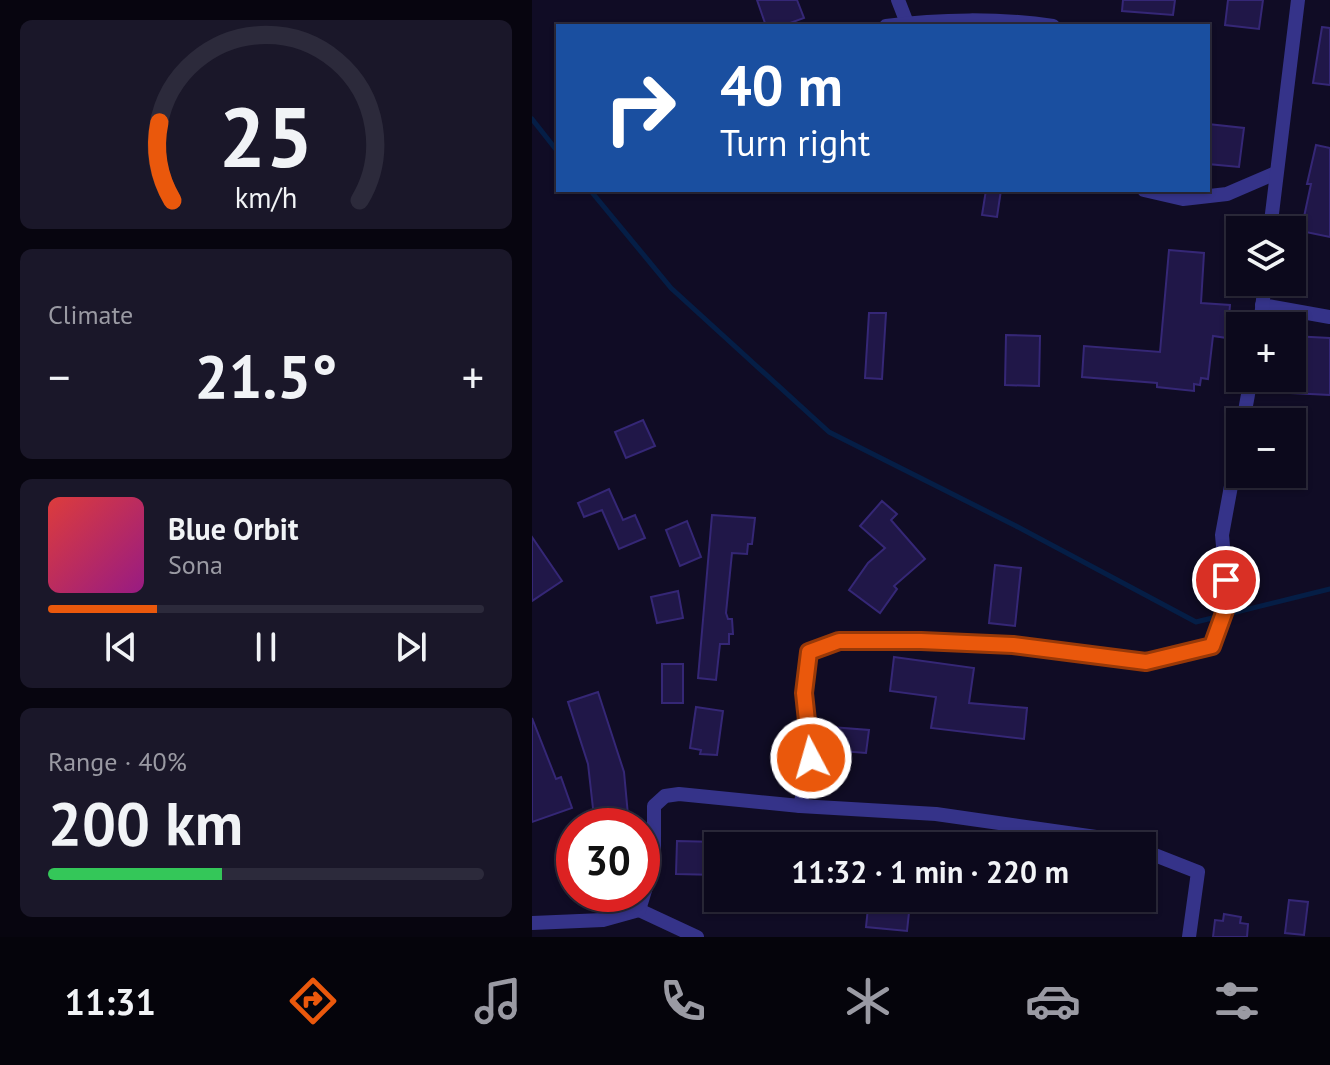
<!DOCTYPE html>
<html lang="en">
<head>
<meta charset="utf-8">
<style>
  body { margin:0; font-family:"PT Sans",sans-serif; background:#1a1729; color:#f1f3f6; height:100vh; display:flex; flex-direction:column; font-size:30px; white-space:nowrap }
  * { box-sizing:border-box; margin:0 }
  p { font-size:26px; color:#9a9aa3 }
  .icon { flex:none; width:44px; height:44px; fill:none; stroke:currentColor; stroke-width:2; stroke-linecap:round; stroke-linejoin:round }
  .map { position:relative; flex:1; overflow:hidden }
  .drawer { display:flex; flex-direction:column; gap:20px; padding:20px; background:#07050f; width:532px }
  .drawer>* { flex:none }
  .hud { position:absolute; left:24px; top:24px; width:654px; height:168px; border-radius:0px; box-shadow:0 2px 6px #0004,0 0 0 2px #2c2a3b; background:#1a4fa0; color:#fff; overflow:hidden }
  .tools { position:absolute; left:694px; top:216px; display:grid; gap:16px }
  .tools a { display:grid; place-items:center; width:80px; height:80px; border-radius:0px; background:#0c091c; box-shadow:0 2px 6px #0004,0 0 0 2px #2c2a3b; font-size:40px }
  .speed { position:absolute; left:24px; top:808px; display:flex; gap:16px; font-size:40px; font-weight:700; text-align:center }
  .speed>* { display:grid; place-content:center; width:104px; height:104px; border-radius:50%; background:#0c091c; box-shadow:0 2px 6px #0004,0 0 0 2px #2c2a3b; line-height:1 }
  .speed .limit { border:12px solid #d22; background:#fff; color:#111 }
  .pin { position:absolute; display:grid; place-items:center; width:68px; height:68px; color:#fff; margin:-34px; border:4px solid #fff; border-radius:50%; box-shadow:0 2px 8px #0007 }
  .me { position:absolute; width:88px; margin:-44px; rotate:354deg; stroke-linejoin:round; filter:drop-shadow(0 0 6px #0008) }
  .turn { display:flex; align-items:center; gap:28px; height:168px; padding:0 32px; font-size:36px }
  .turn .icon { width:104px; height:104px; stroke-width:2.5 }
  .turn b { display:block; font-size:56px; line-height:68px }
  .big { font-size:60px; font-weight:800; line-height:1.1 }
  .drawer .tile { flex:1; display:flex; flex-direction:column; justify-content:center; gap:12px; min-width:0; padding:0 28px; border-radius:12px; background:#1a1729 }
  .drawer .dial { align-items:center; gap:0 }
  .dial svg { height:208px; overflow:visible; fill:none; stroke:#2c2a3b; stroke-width:7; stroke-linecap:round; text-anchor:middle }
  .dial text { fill:#f1f3f6; stroke:none }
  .song { display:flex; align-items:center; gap:24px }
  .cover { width:96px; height:96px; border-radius:12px; background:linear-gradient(135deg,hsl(0 70% 55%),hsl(310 70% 35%)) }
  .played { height:8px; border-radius:4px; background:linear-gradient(90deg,#ea580c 25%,#2c2a3b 25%) }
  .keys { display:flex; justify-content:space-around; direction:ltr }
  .heat { display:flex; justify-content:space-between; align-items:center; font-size:44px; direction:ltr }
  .charge { height:12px; border-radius:6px; background:linear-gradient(90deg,#34c759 40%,#2c2a3b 0) }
  .trip { position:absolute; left:172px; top:832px; width:452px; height:80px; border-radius:0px; background:#0c091c; box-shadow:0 2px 6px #0004,0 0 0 2px #2c2a3b; font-weight:800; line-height:80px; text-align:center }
  .tabs { display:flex; height:128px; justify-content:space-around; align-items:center; background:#05040b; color:#9a9aa3 }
  .tabs .icon { width:56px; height:56px }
  .tabs .active { color:#ea580c }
  .tabs b { font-size:36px; color:#f1f3f6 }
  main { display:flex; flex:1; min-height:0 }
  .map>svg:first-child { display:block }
</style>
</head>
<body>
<main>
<section class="drawer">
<div class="tile dial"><svg viewBox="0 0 100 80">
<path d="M14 69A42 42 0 1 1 86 69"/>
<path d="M14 69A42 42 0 0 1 9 39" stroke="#ea580c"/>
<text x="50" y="56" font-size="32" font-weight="700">25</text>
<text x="50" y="72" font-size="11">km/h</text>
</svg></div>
<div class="tile"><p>Climate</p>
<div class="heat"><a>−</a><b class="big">21.5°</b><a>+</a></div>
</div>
<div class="tile">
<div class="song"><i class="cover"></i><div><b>Blue Orbit</b><p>Sona</p></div></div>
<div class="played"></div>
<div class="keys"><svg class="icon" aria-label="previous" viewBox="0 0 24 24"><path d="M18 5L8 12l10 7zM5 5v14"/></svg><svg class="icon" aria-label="pause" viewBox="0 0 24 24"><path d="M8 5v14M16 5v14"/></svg><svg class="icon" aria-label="next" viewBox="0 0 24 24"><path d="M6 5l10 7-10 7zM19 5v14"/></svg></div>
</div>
<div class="tile"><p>Range · 40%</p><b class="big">200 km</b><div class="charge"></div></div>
</section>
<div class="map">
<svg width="798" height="937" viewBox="0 0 798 937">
  <rect width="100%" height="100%" fill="#100c25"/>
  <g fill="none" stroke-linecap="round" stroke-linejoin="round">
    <!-- stream -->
    <g stroke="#051e46" stroke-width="5">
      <path d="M0,119L26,152"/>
      <path d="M58,190L139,288L297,432L484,526L664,622L798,589"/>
    </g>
  </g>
  <!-- building -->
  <g fill="#201748" stroke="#352776" stroke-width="2">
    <path d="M225,0H265L272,18L250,26H234Z"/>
    <path d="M591,0H643L641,15L590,11Z"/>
    <path d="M696,0H731L727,29L693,25Z"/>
    <path d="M790,27L798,28V85L781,83Z"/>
    <path d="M676,124L712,128L707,167L676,164Z"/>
    <path d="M784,145L798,148V237L769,231L779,184H775Z"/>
    <path d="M454,190H469L465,217L450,215Z"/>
    <path d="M637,250L672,253L669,303L698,305L695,338L681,336L676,379L669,378L668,385L662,384V391L625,387V383L550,377L552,346L628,352Z"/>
    <path d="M337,313H354L350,379L333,378Z"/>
    <path d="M474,335L508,336L507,386L473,385Z"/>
    <path d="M760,336L798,338V395L739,392V378H760Z"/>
    <path d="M111,420L123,446L94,458L83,432Z"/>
    <path d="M77,489L91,520L103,515L113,538L87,549L70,510L52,517L46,503Z"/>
    <path d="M350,501L365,514L359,520L393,559L362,586L365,589L348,613L317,590L336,563L353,548L328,526Z"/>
    <path d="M180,515L223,518L220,544H216L215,554L200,553L194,613L196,619H200L201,634H197V644H188L184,680L166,678Z"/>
    <path d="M155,521L169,557L148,566L134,530Z"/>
    <path d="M0,537L30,581L0,601Z"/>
    <path d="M463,565L489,568L483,626L457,623Z"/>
    <path d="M146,591L151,618L125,623L119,597Z"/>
    <path d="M362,657L442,668L437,703L495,708L492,739L399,728L404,697L358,691Z"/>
    <rect x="130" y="664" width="21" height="39"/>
    <path d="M66,692L92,772L97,826H63L56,764L36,702Z"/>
    <path d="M164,707L191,711L185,755L168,754L169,750L158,748Z"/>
    <path d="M0,718L24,779L29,777L40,808L0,822Z"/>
    <path d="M299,727L337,730L334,753L297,750Z"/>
    <path d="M145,841L186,842V875L144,874Z"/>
    <path d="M337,898L378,903L375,931L334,927Z"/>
    <path d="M757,900L776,902L772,935L753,933Z"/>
    <path d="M692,914L709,917L708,923L716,924L715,937H681L683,920L691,921Z"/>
  </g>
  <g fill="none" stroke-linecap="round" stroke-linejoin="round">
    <!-- street -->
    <g stroke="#353389" stroke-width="14">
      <path d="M366,0L375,23"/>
      <path d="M354,26C406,19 469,18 521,26"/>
      <path d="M612,190L651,199L695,194L744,173"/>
      <path d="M738,230L766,0"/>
      <path d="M730,305L798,317"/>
      <path d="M728,326L733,282"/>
      <path d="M711,422L719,378"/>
      <path d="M268,806L279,758L272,693L277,652L307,641H389L481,645L614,662L680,646L696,602L690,535L708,437"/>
      <path d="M610,850L666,872L657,937"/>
      <path d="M107,910L165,937"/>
      <path d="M0,923L71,920L107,910L122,861V806L133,796L147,794L268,806L404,814L585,840L601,846"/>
    </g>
  </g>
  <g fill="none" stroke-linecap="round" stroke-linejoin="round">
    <defs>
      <path id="route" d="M279,758L272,693L277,652L307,641H389L481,645L614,662L680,646L696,602L694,580"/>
    </defs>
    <!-- route casing -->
    <use href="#route" stroke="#983908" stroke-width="20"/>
    <!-- route -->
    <use href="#route" stroke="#ea580c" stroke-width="14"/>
  </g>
</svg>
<div class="tools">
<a><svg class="icon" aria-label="layers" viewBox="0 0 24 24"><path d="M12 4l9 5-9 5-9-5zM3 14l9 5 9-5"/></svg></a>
<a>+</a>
<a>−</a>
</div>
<div class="speed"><div class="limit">30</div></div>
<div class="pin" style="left:694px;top:580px;background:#d93025"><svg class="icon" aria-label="arrive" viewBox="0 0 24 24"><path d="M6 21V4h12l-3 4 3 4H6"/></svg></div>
<svg class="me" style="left:279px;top:758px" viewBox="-20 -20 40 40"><circle r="17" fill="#ea580c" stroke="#fff" stroke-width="3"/><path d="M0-11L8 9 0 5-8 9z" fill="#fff"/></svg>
<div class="trip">11:32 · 1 min · 220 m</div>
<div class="hud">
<div class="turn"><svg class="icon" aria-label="right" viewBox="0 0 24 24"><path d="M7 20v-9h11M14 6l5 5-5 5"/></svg><div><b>40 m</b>Turn right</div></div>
</div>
</div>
</main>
<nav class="tabs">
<b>11:31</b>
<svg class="icon active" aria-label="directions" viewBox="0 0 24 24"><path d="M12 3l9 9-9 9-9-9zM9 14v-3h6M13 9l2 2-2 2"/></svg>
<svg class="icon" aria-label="music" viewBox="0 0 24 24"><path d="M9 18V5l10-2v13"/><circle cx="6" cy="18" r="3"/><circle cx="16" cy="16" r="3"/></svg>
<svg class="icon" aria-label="phone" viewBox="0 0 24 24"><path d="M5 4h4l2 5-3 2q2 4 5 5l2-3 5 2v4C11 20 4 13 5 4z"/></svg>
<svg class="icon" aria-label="climate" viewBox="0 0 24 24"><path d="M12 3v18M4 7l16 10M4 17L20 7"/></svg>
<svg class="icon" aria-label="car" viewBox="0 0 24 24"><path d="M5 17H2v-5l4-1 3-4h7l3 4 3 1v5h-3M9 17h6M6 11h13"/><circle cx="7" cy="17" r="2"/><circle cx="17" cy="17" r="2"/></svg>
<svg class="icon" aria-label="filters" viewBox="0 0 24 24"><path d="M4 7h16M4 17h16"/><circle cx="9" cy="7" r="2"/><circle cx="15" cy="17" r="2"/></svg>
</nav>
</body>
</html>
